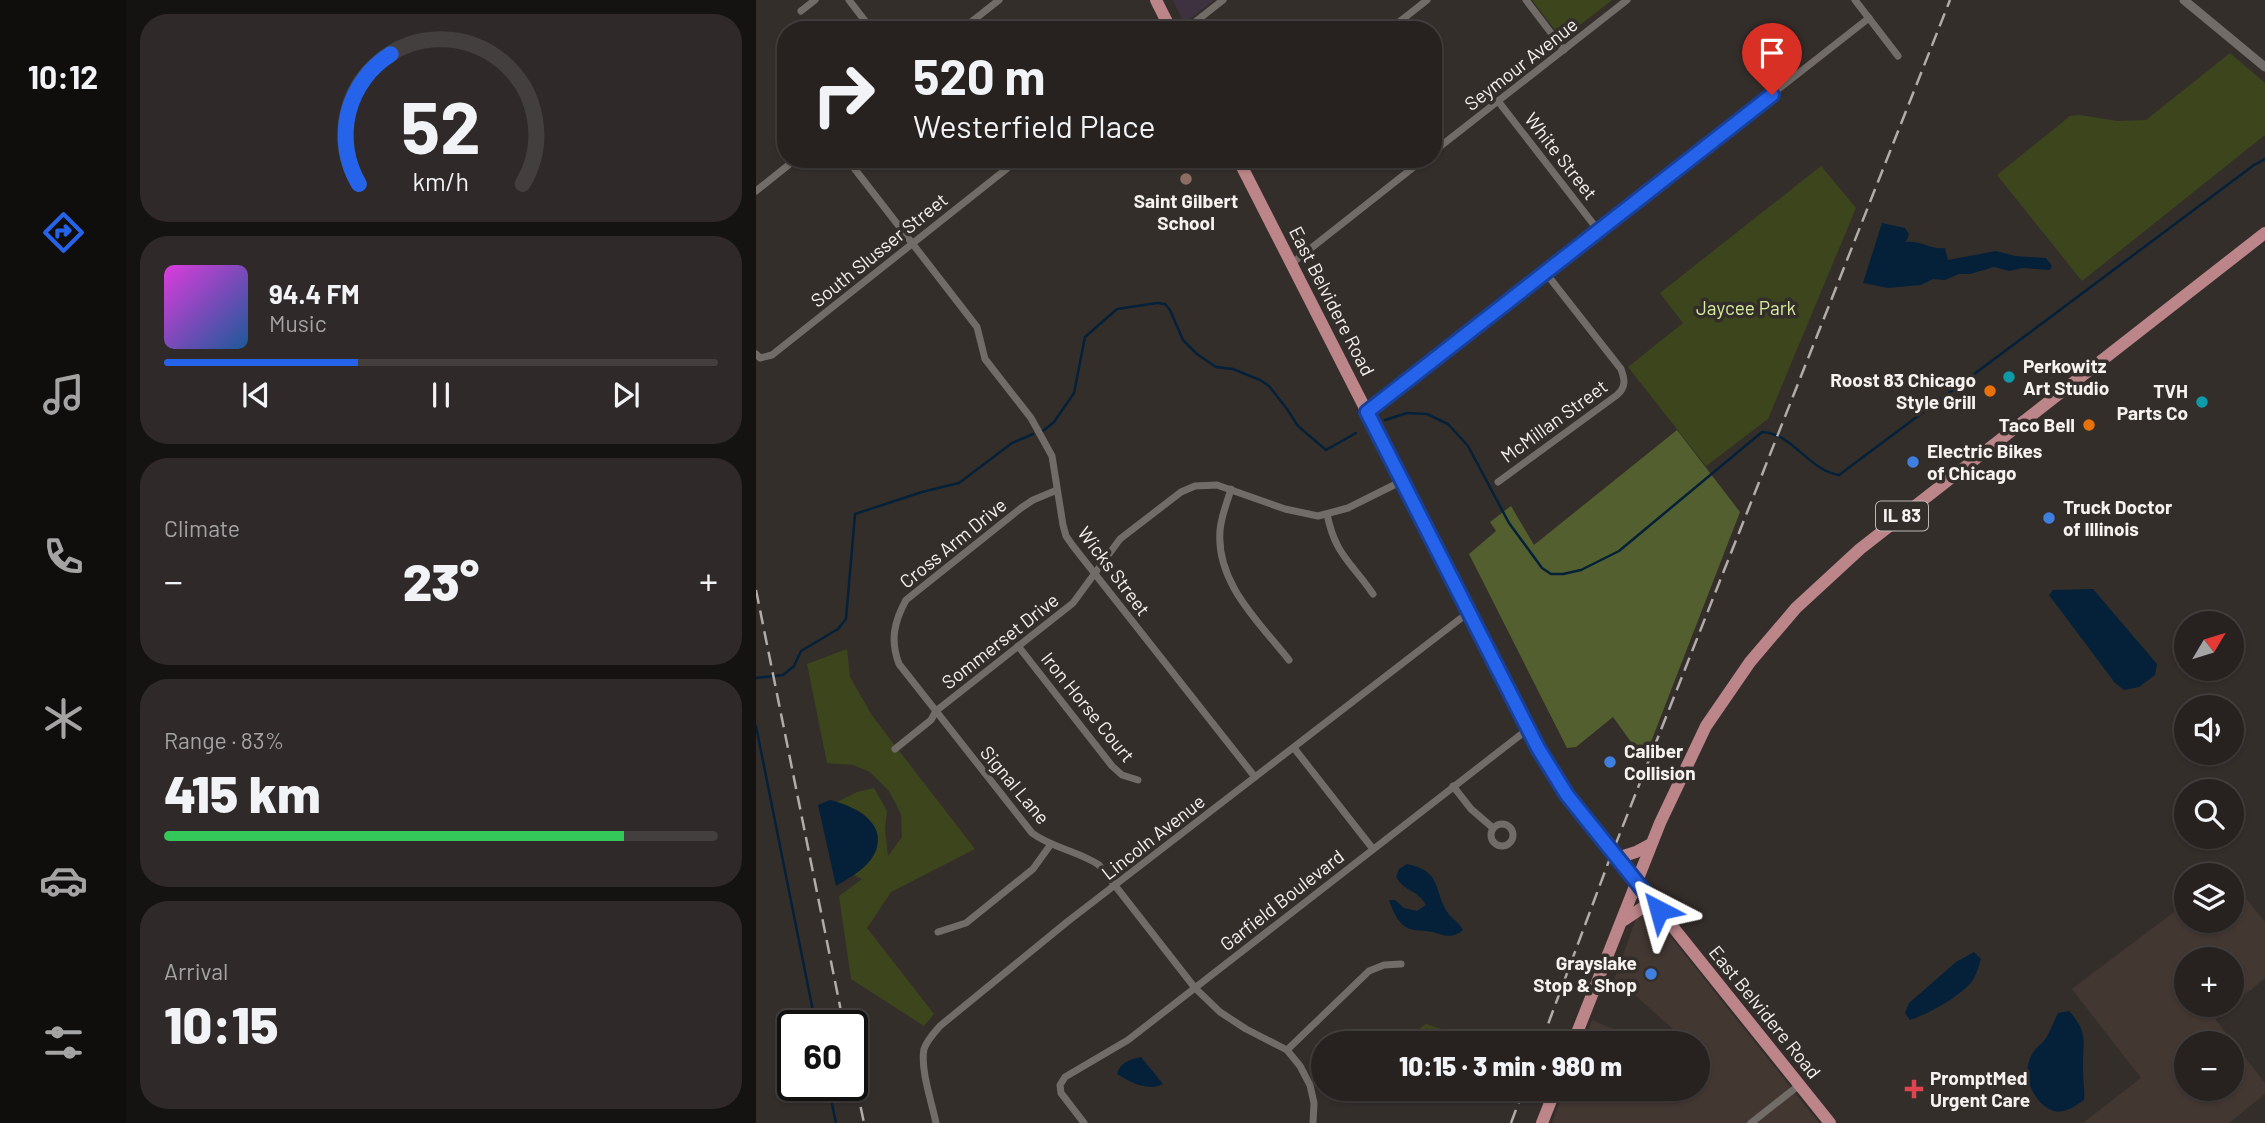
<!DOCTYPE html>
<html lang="en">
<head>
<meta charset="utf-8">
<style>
  body { margin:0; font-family:Barlow,sans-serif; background:#2f2a29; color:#f1f3f6; height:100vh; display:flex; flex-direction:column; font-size:26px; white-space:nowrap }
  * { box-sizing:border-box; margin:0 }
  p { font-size:23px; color:#a4a4a5 }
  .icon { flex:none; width:38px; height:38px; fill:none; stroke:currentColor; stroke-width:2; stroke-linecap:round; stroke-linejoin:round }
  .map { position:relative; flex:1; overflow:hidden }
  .drawer { display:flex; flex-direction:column; gap:14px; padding:14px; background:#151312; width:630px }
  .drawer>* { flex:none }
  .banner { position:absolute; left:21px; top:21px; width:665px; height:147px; border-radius:28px; box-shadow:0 2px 5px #0004,0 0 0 2px #433f3e; background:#272220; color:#f1f3f6; overflow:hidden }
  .needle { width:46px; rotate:52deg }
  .controls { position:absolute; left:1418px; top:611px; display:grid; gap:14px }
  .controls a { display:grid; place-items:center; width:70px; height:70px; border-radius:50%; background:#272220; box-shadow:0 2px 5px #0004,0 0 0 2px #433f3e; font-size:35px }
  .speed { position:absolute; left:21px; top:1010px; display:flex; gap:14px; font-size:35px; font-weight:700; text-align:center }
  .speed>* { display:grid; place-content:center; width:91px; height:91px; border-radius:50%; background:#272220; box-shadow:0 2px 5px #0004,0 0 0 2px #433f3e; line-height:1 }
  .speed .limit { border:4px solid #111; border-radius:10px; background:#fff; color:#111 }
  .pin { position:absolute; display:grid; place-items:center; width:60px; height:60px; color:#fff; margin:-72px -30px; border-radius:50% 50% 50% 0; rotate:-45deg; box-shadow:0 0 7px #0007 }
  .pin .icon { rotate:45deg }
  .me { position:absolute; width:77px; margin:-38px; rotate:321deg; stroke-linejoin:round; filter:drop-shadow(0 0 5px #0008) }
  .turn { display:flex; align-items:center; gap:24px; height:147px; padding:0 21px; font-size:32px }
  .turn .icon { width:91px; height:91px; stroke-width:2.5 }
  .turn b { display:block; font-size:49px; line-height:60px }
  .big { font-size:52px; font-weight:800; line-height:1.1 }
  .drawer .card { flex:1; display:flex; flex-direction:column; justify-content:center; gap:10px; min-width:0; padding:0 24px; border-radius:28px; background:#2f2a29 }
  .drawer .dial { align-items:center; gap:0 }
  .dial svg { height:182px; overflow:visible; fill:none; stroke:#433f3e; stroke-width:7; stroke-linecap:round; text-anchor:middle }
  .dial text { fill:#f1f3f6; stroke:none }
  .song { display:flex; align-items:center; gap:21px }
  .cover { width:84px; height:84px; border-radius:10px; background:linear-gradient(135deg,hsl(300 70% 55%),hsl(210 70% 35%)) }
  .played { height:7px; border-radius:4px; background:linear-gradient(90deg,#2563eb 35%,#433f3e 35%) }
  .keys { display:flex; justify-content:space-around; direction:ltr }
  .heat { display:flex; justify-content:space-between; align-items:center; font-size:38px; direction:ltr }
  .charge { height:10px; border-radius:5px; background:linear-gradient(90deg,#34c759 83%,#433f3e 0) }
  .trip { position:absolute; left:555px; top:1031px; width:399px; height:70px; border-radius:35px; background:#272220; box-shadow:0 2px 5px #0004,0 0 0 2px #433f3e; font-weight:800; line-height:70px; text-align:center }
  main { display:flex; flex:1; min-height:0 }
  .tabs { display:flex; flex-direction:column; width:126px; justify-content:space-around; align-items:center; background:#100e0d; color:#a4a4a5 }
  .tabs .icon { width:49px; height:49px }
  .tabs .selected { color:#2563eb }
  .tabs b { font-size:32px; color:#f1f3f6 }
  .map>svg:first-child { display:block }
</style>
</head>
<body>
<main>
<nav class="tabs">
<b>10:12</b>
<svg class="icon selected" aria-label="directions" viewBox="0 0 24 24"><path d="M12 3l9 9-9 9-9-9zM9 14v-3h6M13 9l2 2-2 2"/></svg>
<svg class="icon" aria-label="music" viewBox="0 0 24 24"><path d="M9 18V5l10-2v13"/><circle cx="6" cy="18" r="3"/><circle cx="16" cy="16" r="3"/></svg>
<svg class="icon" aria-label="phone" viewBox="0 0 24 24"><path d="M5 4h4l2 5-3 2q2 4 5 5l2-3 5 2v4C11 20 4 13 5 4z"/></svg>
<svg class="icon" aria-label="climate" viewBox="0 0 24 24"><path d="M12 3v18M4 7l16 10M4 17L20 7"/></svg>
<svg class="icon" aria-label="car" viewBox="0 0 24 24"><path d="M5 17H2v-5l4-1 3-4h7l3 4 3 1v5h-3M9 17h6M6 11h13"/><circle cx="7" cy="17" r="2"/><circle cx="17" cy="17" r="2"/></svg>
<svg class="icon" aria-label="filters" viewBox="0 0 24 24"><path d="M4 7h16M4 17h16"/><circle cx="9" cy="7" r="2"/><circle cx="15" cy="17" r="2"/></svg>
</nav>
<section class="drawer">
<div class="card dial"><svg viewBox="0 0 100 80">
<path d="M14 69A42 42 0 1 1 86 69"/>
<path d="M14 69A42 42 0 0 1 28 12" stroke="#2563eb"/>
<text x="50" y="56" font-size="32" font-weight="700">52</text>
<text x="50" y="72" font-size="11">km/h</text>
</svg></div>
<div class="card">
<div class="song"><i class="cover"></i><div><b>94.4 FM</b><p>Music</p></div></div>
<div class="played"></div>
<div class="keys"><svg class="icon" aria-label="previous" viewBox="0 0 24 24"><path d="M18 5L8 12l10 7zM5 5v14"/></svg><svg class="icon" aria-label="pause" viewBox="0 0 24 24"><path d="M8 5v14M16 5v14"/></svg><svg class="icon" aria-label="next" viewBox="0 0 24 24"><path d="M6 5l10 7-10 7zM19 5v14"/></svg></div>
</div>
<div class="card"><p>Climate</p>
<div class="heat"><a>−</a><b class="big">23°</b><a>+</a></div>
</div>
<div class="card"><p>Range · 83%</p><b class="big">415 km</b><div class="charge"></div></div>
<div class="card"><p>Arrival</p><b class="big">10:15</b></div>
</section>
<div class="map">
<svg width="1509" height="1123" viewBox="0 0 1509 1123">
  <rect width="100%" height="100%" fill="#342e2b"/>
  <!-- built -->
  <g fill="#433732" fill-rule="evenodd">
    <path d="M1475,880L1509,922V978L1459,1019L1509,1083V1094L1473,1123H1327L1385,1078L1316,989L1430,903V920H1475ZM1430,959H1475V1004H1430ZM1430,1043H1475V1088H1430Z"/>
    <path d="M881,916H898L1063,1123H796L809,1089L942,1088V1043H913L916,1028L879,995L857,983Z"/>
    <path d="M836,1020L890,1043H827Z"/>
  </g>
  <!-- education -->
  <path fill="#3f3240" d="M417,0H458L430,22L427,21Z"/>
  <!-- green -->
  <g fill="#3c451c">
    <path d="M776,0H856L806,39Z"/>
    <path d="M1474,53L1509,83V135L1326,281L1241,175L1314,116L1324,115L1361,121L1390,120Z"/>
    <path d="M1065,166L1100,208L1012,419L950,466L872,367L927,323L904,293Z"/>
    <path d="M91,649L94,677L117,717L219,849L135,892L111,928L178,1014L168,1026L95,979L83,896L106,879L98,875L114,860L121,849C115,814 114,815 81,802L101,792L118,788L131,811L129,829L132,856L146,837L145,814L133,791L114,772L97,765L71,763L51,664Z"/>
    <path d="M670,1024L688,1030L706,1043H643Z"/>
  </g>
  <!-- forest -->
  <path fill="#535f2e" d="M921,430L984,512L888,760L857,717L820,747L811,748L713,554L740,531L734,522L755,506L778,545Z"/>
  <!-- water -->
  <g fill="#042139">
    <path d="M1126,223L1149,228L1153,234L1150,242C1165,240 1175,250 1189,248L1192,260L1240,251L1259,256L1290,258L1296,266L1294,270L1266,268L1253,271L1238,267L1214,274H1203L1189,280L1177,279L1165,285L1132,288L1107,283Z"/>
    <path d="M1337,589L1401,664L1399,675L1383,687L1368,690L1359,683L1293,595L1297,590Z"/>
    <path d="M74,800C95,805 131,821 120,850C114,867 95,877 80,886L62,805Z"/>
    <path d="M651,864C687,871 677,891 692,913C696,919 703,922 707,930C693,942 685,932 669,931C662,930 654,931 647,925C640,919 636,909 633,900H639L648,908L661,911L670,905C661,889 650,893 640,877L643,869Z"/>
    <path d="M1218,952L1225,959C1222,968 1220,978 1213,985C1199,999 1172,1014 1154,1020L1149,1013L1153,1003L1200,962Z"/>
    <path d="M1313,1011C1334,1034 1326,1043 1327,1070C1327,1080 1329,1090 1328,1100C1319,1106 1309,1114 1298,1111C1281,1106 1268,1081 1272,1065C1277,1047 1281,1050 1290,1038C1295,1030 1298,1021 1302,1013Z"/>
    <path d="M385,1057L407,1084C392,1092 374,1082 361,1074C365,1061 374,1060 385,1057Z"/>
  </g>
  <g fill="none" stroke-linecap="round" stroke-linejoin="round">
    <!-- stream -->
    <g stroke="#042139" stroke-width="2.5">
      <path d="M629,420L651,413L671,414L692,424L712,446L753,523L786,568L795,574H807L825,570L863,551L1006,432C1038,434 1052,470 1083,475L1498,165L1509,159"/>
      <path d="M287,431L298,422L318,393L329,337L361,309L401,303L409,304L414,310L427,340L441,354L460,367L477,369L504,380L513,386L531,409L542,426L570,450L600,433"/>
      <path d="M0,678L27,675L38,666L45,651L82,629L90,619L99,514L166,492L203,483L256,443L277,434"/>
      <path d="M0,726L60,1026"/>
      <path d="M72,1085L80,1123"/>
    </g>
    <!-- minor -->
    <g stroke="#726c68" stroke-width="7">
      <path d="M93,0L116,30"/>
      <path d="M770,0L808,50"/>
      <path d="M1099,0L1142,56"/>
      <path d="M45,11L59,0"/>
      <path d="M205,30L243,0"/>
      <path d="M429,30L467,0"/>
      <path d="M633,30L671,0"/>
      <path d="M742,101L842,230"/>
      <path d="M677,152L871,0"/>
      <path d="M91,159L221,327L229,359L275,418L296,456L307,525L310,536L317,546L499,777"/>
      <path d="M0,191L40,159"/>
      <path d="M535,264L668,159"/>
      <path d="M0,354L4,358L16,355L263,159"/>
      <path d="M611,412L1113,18"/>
      <path d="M742,482L861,395C870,387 869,380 865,369L789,272"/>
      <path d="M475,489C471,503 465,516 464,531C460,583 503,622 533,660"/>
      <path d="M301,490L277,500L265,508L150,600C138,622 134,640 143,664L276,833C296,848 322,851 343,865L439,988L464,1012L490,1029L531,1050L544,1066L554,1085L558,1103L557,1123"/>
      <path d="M571,514C579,555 596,563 617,594"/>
      <path d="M262,646L356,766L366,775L382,780"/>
      <path d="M538,748L617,849"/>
      <path d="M139,749L175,720L180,711L317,603L364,539L425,492L439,486L461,485L529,509L562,516L592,508L646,481"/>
      <path d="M697,786L715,809L737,828"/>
      <circle cx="746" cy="835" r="11"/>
      <path d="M182,932L210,923L277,869L295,844"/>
      <path d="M531,1050L613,971L628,965L645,964"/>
      <path d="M180,1123C176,1103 164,1069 168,1049C171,1040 178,1033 184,1026L311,922L713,612"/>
      <path d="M328,1123L305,1093L304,1085L309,1077L372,1040L772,729"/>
      <path d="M995,1123L1042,1086"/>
    </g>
    <!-- tertiary -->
    <path stroke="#726c68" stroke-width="9" d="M1428,0L1509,67"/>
    <!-- primary -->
    <g stroke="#bc8589" stroke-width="12">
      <path d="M400,0L415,30"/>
      <path d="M482,159L782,748L811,795L1074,1123"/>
      <path d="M861,858L880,852L895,844"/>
      <path d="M868,920L886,908L903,910"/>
      <path d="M817,1043L904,823L950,726L994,662L1040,608L1104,549L1509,233"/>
      <path d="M786,1123L800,1088"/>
    </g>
    <!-- rail -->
    <g stroke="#b1aca9" stroke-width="2.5" stroke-dasharray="14 7" stroke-linecap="butt">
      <path d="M0,590L88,1026"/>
      <path d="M785,1043L851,866L1194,0"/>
      <path d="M96,1066L108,1123"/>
      <path d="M755,1123L768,1088"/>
    </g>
  </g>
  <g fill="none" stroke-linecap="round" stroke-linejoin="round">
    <defs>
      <path id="route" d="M903,910L811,795L782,748L611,412L1016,95"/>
    </defs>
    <!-- route casing -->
    <use href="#route" stroke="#184099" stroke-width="18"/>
    <!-- route -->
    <use href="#route" stroke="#2563eb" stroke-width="12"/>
  </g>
  <!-- markers -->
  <circle fill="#8d6e63" stroke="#342e2b" stroke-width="2.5" cx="430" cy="179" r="7"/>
  <g fill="#0f9aa8" stroke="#342e2b" stroke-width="2.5">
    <circle cx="1253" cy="377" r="7"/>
    <circle cx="1446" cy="402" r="7"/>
  </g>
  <g fill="#e8710a" stroke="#342e2b" stroke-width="2.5">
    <circle cx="1234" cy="391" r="7"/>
    <circle cx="1333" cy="425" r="7"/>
  </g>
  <g fill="#3f7fe0" stroke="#342e2b" stroke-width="2.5">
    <circle cx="1157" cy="462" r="7"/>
    <circle cx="1293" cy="518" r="7"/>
    <circle cx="854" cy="762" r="7"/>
    <circle cx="895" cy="974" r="7"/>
  </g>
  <path fill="#e0444e" stroke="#342e2b" stroke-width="2.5" d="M1154.5 1078.5h7v7h7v7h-7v7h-7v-7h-7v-7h7z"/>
  <g text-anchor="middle" stroke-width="7" stroke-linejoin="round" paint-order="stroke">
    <!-- shield labels -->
    <rect fill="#342e2b" stroke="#bcb7b5" stroke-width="2" x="1120" y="501.5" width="52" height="29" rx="5"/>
    <g font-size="18" font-weight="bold" fill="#f6f2f0">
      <text x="1146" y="522">IL 83</text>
    </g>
    <!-- street labels -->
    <g font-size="19" fill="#f6f2f0" stroke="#342e2b">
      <text transform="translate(765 64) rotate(-38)" y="7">Seymour Avenue</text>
      <text transform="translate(805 156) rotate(52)" y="7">White Street</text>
      <text transform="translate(123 250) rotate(-39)" y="7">South Slusser Street</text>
      <text transform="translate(576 301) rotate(63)" y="7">East Belvidere Road</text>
      <text transform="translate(798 421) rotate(-36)" y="7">McMillan Street</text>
      <text transform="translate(197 543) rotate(-39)" y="7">Cross Arm Drive</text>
      <text transform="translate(358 571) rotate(53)" y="7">Wicks Street</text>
      <text transform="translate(244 641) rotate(-38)" y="7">Sommerset Drive</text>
      <text transform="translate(332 707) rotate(51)" y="7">Iron Horse Court</text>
      <text transform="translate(259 785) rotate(50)" y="7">Signal Lane</text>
      <text transform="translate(397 837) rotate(-38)" y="7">Lincoln Avenue</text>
      <text transform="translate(526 900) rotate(-38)" y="7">Garfield Boulevard</text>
      <text transform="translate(1009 1012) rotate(51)" y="7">East Belvidere Road</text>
    </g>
    <!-- poi labels -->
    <g font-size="19" font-weight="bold" fill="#f6f2f0" stroke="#342e2b" text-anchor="start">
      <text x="430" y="208" text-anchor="middle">Saint Gilbert<tspan x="430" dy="22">School</tspan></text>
      <text x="1267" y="373">Perkowitz<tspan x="1267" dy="22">Art Studio</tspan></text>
      <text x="1220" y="387" text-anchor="end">Roost 83 Chicago<tspan x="1220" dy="22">Style Grill</tspan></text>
      <text x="1432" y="398" text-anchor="end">TVH<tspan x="1432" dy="22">Parts Co</tspan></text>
      <text x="1319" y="432" text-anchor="end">Taco Bell</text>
      <text x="1171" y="458">Electric Bikes<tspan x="1171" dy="22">of Chicago</tspan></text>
      <text x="1307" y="514">Truck Doctor<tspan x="1307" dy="22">of Illinois</tspan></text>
      <text x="868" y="758">Caliber<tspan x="868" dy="22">Collision</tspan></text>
      <text x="881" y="970" text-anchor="end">Grayslake<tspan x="881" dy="22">Stop &amp; Shop</tspan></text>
      <text x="1174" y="1085">PromptMed<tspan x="1174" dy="22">Urgent Care</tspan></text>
    </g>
    <!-- park labels -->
    <g font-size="19" fill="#d9eda0" stroke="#342e2b">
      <text x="990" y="315">Jaycee Park</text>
    </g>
  </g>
</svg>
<div class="controls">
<a><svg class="needle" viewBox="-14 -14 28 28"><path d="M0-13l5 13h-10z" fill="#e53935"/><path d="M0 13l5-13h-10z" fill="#a4a4a5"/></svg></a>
<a><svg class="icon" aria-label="sound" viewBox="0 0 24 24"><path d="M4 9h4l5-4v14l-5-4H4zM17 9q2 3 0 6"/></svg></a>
<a><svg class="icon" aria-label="search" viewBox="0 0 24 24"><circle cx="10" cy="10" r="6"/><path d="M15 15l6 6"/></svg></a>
<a><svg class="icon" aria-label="layers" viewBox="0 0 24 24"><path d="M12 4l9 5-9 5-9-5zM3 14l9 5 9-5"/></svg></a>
<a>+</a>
<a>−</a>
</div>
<div class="speed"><div class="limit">60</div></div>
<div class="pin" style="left:1016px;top:95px;background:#d93025"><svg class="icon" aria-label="arrive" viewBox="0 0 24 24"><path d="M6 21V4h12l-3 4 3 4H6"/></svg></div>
<svg class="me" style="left:903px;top:910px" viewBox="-20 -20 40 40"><path d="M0-17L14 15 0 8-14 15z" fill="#2563eb" stroke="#fff" stroke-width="4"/></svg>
<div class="trip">10:15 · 3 min · 980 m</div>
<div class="banner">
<div class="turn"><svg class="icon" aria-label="right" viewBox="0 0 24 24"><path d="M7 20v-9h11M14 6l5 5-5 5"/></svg><div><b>520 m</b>Westerfield Place</div></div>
</div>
</div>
</main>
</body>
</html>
